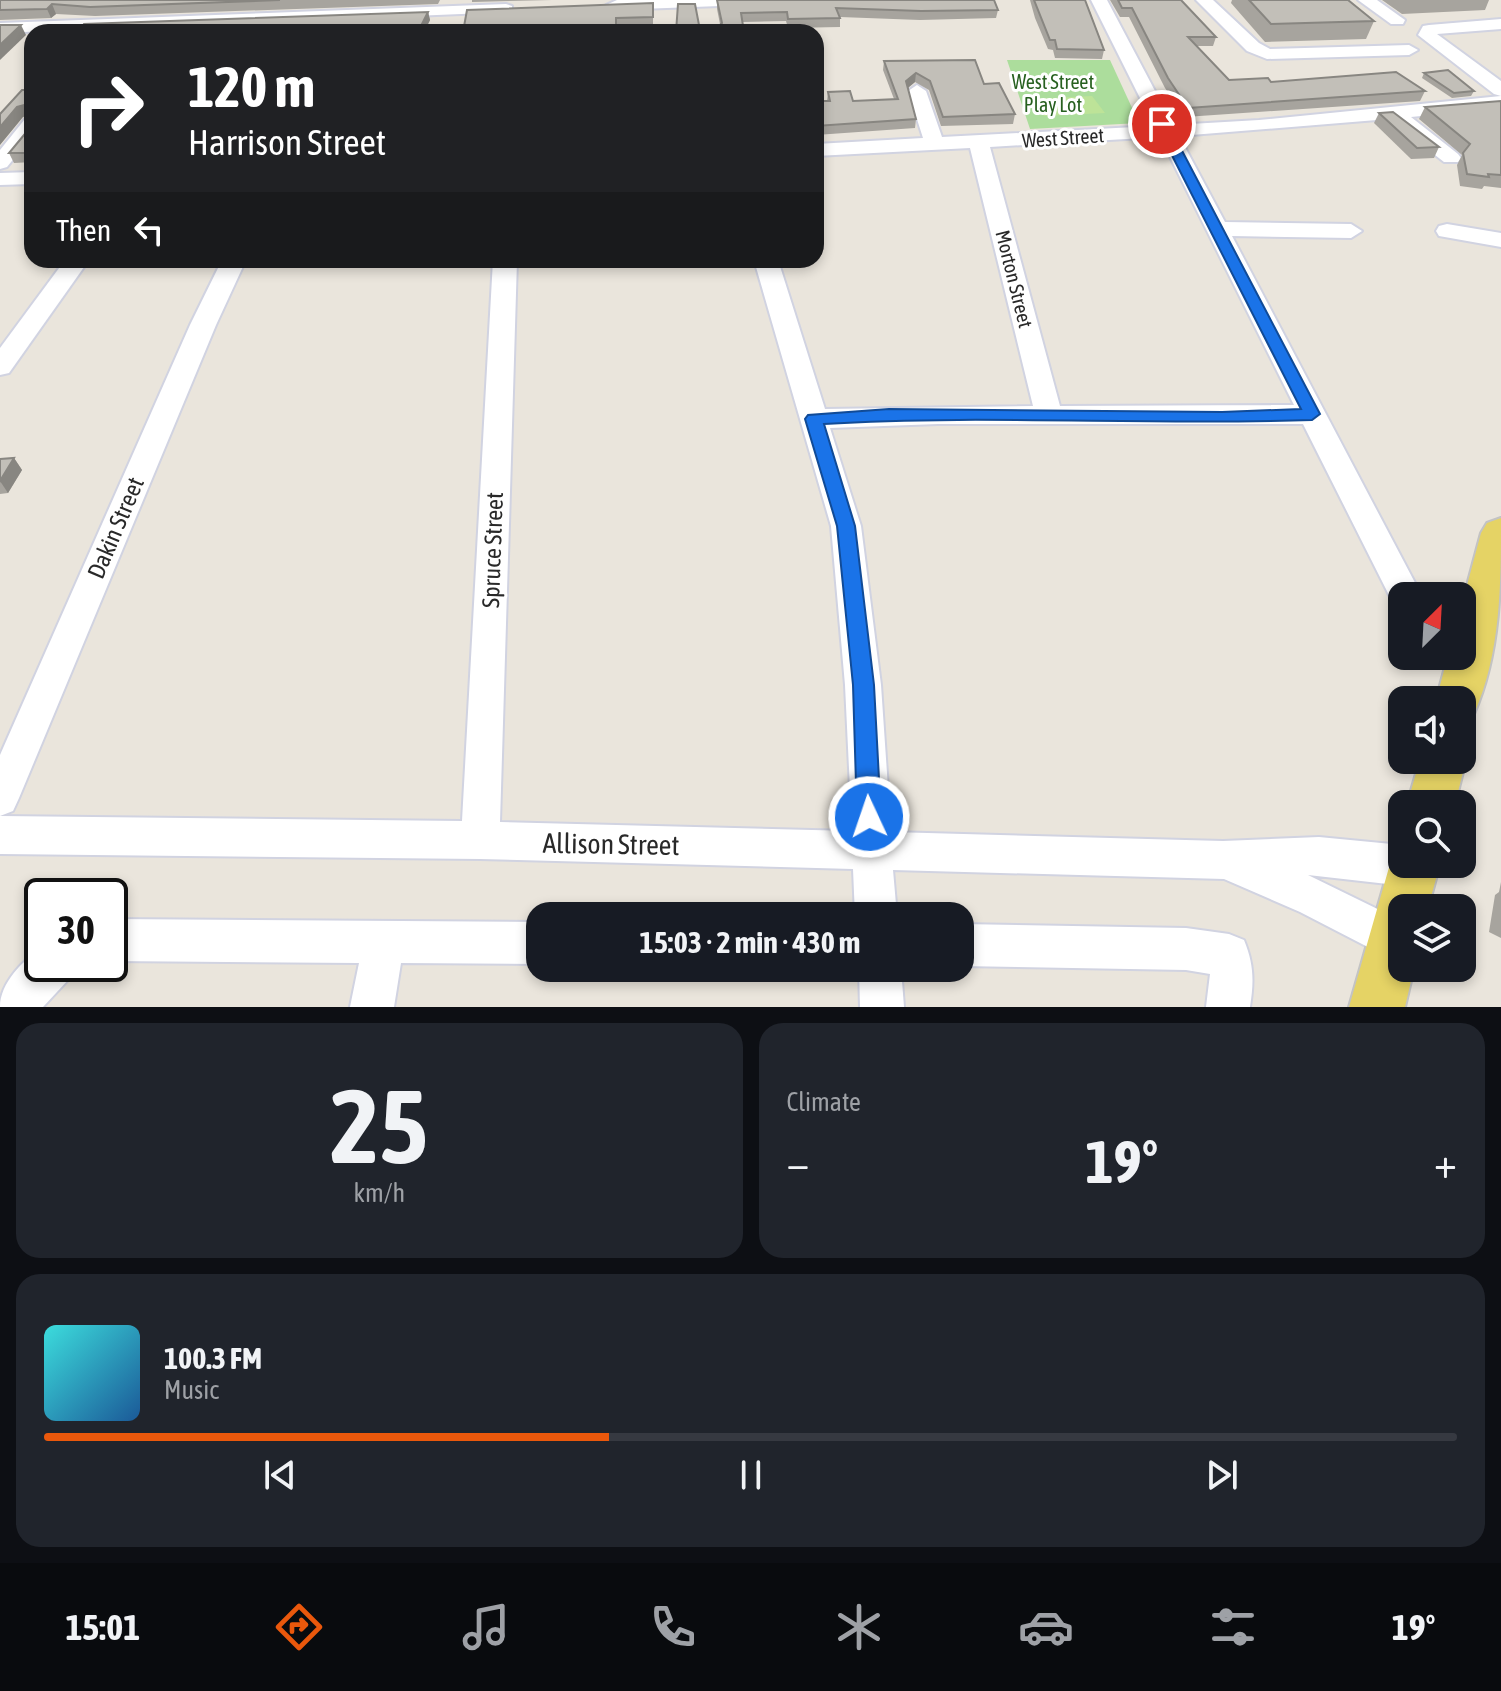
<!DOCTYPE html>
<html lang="en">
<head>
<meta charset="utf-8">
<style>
  body { margin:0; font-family:"Asap Condensed",sans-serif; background:#20242c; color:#f1f3f6; height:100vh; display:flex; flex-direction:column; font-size:30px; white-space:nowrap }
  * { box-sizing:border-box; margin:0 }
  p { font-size:26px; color:#9ea1a6 }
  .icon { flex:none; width:44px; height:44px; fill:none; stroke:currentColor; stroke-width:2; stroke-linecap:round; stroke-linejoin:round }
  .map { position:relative; height:1007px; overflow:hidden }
  .details { display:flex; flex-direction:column; gap:16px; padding:16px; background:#0d0f14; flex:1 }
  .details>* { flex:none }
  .top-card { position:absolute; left:24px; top:24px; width:800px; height:244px; border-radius:24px; box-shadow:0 4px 12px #0003; background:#202124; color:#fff; overflow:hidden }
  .needle { width:52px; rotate:24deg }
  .controls { position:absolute; left:1388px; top:582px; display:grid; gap:16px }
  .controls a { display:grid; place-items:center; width:88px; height:88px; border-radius:16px; background:#171b24; box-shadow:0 4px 12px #0003; font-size:40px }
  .speed { position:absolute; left:24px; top:878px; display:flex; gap:16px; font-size:40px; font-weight:700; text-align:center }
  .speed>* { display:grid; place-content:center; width:104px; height:104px; border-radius:50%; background:#171b24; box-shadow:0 4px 12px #0003; line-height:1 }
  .speed .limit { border:4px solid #111; border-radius:12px; background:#fff; color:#111 }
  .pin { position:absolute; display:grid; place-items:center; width:68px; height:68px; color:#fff; margin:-34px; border:4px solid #fff; border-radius:50%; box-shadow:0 2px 8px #0007 }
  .me { position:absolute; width:88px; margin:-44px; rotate:357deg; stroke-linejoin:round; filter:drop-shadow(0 0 6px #0008) }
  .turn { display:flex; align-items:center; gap:28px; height:168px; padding:0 32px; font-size:36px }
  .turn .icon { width:104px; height:104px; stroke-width:2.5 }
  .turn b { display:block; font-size:56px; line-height:68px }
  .then { display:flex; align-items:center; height:76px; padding:0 32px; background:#0003; gap:16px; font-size:30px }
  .big { font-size:60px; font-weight:700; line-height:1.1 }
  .details .card { flex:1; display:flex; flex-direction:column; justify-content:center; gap:12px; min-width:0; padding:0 28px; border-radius:24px; background:#20242c }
  .details .dial { align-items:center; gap:0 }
  .dial b { font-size:104px; line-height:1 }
  .song { display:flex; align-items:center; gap:24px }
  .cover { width:96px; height:96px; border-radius:12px; background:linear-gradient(135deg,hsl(180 70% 55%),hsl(210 70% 35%)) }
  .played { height:8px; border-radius:4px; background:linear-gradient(90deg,#ea580c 40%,#363941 40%) }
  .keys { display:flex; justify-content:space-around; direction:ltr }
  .heat { display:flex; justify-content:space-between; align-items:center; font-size:44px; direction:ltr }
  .details .tiles { flex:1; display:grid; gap:16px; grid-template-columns:1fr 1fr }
  .card:last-child { grid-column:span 2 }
  .trip { position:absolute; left:526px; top:902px; width:448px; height:80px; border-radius:24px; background:#171b24; box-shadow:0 4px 12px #0003; font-weight:700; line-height:80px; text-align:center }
  .dock { display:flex; height:128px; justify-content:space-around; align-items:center; background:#090b0e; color:#9ea1a6 }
  .dock .icon { width:56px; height:56px }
  .dock .current { color:#ea580c }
  .dock b { font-size:36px; color:#f1f3f6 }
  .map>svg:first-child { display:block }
</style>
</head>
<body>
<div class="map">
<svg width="1501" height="1007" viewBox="0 0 1501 1007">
  <rect width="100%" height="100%" fill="#eae5dc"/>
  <!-- green -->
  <path fill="#acdd9c" d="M1007,60H1110L1139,123L1030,129Z"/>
  <!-- pitch -->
  <path fill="#bde398" d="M1092,96L1105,113L1044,116L1033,99Z"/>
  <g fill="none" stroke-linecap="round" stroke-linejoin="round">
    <defs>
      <g id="minor">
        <path d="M617,0H754L746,5L614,10L606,5Z"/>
        <path d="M1091,0H1107L1173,125L1259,120L1501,96V108L1411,117L1458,154L1461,158L1458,162H1444L1389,119L1179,136L1225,222L1351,224L1362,231L1351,238L1232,236L1422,596H1402V608L1394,605L1303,424H938L830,428L861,526L881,685L891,832L1223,841L1319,837L1402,845V864H1433L1428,881L1414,887L1308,875L1402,921V956L1393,960L1300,912L1224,879L893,870L897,916H855L853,869L480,859L0,854V816L462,821L493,260H517L500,822L852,831L845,685L831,526L754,260H778L825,409L1033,406L970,148L816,156V144L923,138L908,91L917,85L926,91L942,137L1154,126ZM1160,137L1294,405L1060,406L990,147Z"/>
        <path d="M1196,0H1213L1259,43L1270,49L1409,45L1418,50L1409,55L1267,59L1247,51Z"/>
        <path d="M1358,0H1377L1405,20L1403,24H1391Z"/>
        <path d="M506,4L512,6V12L0,33V23Z"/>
        <path d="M1501,19V29L1437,34L1501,81V96L1494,94L1418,35L1423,26L1429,25Z"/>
        <path d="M32,117V136L7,167L0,169V150L25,119Z"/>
        <path d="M32,172V184L0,185V173Z"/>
        <path d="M1447,224L1501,233V247L1439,236L1436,231L1439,226Z"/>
        <path d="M65,260H89L9,373L0,375V348Z"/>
        <path d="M222,260H246L216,325L19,798L13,811L0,816V755L190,325Z"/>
        <path d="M110,919L540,922V964L401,963L394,1007H350L359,963L110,961Z"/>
        <path d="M960,924L1186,928L1229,934L1244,940C1254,964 1254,982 1250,1007H1206L1210,974L1186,970L960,966Z"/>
        <path d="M42,948V964H75L69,979L43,1007H0C0,983 23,960 42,948Z"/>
        <path d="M859,968H901L904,1007H860Z"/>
      </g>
      <g id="major">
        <path d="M1501,518C1501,584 1501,653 1474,714L1462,718V700H1436L1448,656H1462V604L1481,533L1487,523Z"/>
        <path d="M1462,750L1466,760L1455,804H1407L1420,760H1462Z"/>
        <path d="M1402,845V864H1440L1428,908H1402V968H1414L1405,1007H1349L1390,864L1397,847Z"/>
      </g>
    </defs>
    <!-- minor casing -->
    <use href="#minor" stroke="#d1d3e1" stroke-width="4"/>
    <!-- major casing -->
    <use href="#major" stroke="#c3c3c3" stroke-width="4"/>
    <!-- minor -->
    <use href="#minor" fill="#fff" fill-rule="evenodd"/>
    <!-- major -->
    <use href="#major" fill="#e5d365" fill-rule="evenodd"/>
  </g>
  <!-- wall -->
  <g fill="#a7a49e">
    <path d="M0,0H440L438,4L95,16L56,14L51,18L0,20Z"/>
    <path d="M472,0H552L472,2Z"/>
    <path d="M717,0L998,10L996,18L920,20L840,17V27L788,28L786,21L742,22L744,32L699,25L719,26L720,24L717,9Z"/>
    <path d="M1030,0H1085L1104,50L1102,59L1055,58L1053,50L1048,49L1035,18Z"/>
    <path d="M1110,0H1181L1216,37L1213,46H1196L1229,80L1425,91L1420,101L1185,117L1165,88L1129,17H1120Z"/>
    <path d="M1232,0H1348L1374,21L1366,39L1265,42L1231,3Z"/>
    <path d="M1382,0H1489L1485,10L1402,14Z"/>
    <path d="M653,3V26H617V32H463Z"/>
    <path d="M428,12L430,20L424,32H79Z"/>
    <path d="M884,61L984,84L1015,114L1013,124L941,126L929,90L915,82L908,88L916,119L915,128L816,135V101H827L828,92L853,101L894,99L883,70Z"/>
    <path d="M1424,73L1474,91L1471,96L1452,98L1422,78Z"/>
    <path d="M1501,101V188L1484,186L1482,189L1460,186L1457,165L1462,155L1419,119L1425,107Z"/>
    <path d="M1379,113L1439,147L1434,158L1411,159L1374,123Z"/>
    <path d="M32,119V162L14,163L9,153L29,129Z"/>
    <path d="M14,458L22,470L8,493L0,494V459Z"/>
    <path d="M1501,882V938L1489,932L1495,895L1499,892Z"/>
  </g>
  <!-- shaded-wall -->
  <g fill="#888681">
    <path d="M52,4L56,14L51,18L47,9Z"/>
    <path d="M428,12L430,20L424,32H421L420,28Z"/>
    <path d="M21,25L26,35L0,60V45Z"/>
    <path d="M616,28L617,32H584V31Z"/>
    <path d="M916,73L915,82L905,90L906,81Z"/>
    <path d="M28,104L32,108V115L23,117L0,145V127L17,107Z"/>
    <path d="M14,458L22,470L8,493L0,481Z"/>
  </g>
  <!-- building -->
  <g fill="#c2bfb8" stroke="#888681" stroke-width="2">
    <path d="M0,0H280L90,7L52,4L47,9L0,10Z"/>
    <path d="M717,0H994L998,10L921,11L836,8L840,18L788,19L787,12L741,13L744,32H676L678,4H695L699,25L719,26L722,23Z"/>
    <path d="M1034,0H1085L1104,50L1057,49L1055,40H1050Z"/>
    <path d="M1118,0H1181L1216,37H1188L1229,80L1268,78L1271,82L1396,72L1425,91L1188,108L1168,78L1132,8H1122Z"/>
    <path d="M1249,0H1348L1374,21L1271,24Z"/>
    <path d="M653,3V17L616,18V28L584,31V32H463L467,10Z"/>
    <path d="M428,12L420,28L348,31L347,32H267L271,27L214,29L212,32H79L84,24Z"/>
    <path d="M0,25H21L0,45Z"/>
    <path d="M975,60L984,84L999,83L1015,114L943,117L930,81L916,73L906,81L916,119L816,126V101H830L828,92L850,91L853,101L898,99L884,61Z"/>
    <path d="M1448,70L1474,91L1454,93L1424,73Z"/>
    <path d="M22,90H32V108L29,111L28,104L17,107L0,127V114Z"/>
    <path d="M1501,101V175L1488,174L1489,177L1467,174L1463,153L1470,144L1425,107Z"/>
    <path d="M1393,112L1439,147L1417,148L1379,113Z"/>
    <path d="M30,119H32V153H9L29,129Z"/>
    <path d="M14,458L0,481V459Z"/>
  </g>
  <!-- route -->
  <path fill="#1a73e8" stroke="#114b97" stroke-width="2" d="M1162,120L1168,124L1320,414L1312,420C1149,426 986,414 824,424L855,526L874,685L881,817L877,824L869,828L861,824L857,817L853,685L837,526L805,419L808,415L889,409L1222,412L1301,409L1156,124Z"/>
  <g text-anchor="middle" stroke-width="6" stroke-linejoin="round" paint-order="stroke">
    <!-- far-park labels -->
    <g font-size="20" fill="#27601f" stroke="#fff">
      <text x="1053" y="89">West Street<tspan x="1053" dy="23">Play Lot</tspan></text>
    </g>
    <!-- far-street labels -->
    <g font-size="20" fill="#292929" stroke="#fff">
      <text transform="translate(1063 138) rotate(-4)" y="7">West Street</text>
      <text transform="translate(1014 279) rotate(76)" y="7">Morton Street</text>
    </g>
    <!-- street labels -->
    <g font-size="24" fill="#292929" stroke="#fff">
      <text transform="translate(116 528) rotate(-67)" y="8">Dakin Street</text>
      <text transform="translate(493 550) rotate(-88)" y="8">Spruce Street</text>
    </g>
    <!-- near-street labels -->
    <g font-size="28" fill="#292929" stroke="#fff">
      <text transform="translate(611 844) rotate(1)" y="10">Allison Street</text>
    </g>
  </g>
</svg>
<div class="controls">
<a><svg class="needle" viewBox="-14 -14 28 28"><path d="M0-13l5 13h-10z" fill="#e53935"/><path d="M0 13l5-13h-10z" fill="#9ea1a6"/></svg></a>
<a><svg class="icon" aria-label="sound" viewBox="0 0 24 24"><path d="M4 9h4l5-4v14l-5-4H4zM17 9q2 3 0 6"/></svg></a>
<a><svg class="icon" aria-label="search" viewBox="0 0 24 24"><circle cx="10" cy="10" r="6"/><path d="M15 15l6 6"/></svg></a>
<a><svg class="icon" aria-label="layers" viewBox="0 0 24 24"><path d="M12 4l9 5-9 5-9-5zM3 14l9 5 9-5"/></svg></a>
</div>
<div class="speed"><div class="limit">30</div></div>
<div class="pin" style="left:1162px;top:124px;background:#d93025"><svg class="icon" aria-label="arrive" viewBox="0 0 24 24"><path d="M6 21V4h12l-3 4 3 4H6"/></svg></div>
<svg class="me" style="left:869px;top:817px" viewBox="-20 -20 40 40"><circle r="17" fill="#1a73e8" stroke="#fff" stroke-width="3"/><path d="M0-11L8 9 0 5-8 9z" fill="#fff"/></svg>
<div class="trip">15:03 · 2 min · 430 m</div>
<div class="top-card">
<div class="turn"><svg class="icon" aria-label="right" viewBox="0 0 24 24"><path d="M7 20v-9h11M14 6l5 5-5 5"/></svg><div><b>120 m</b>Harrison Street</div></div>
<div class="then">Then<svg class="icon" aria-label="left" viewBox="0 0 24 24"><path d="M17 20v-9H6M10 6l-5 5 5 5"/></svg></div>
</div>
</div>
<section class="details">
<div class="tiles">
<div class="card dial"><b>25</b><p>km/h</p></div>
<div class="card"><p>Climate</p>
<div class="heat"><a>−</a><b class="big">19°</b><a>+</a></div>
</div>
<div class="card">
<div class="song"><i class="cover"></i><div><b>100.3 FM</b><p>Music</p></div></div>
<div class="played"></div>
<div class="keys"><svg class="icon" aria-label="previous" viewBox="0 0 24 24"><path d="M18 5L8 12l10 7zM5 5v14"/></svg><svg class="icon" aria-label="pause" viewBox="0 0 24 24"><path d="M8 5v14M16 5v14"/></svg><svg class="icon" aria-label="next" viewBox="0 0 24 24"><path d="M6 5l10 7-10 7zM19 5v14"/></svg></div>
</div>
</div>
</section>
<nav class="dock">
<b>15:01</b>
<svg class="icon current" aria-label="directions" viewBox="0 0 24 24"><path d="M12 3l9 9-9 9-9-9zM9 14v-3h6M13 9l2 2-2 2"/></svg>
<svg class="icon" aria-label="music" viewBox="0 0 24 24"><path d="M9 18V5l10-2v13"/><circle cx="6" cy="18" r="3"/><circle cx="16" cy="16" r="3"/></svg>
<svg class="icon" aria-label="phone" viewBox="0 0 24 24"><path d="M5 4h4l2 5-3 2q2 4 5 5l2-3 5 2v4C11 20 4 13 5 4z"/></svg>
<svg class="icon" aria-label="climate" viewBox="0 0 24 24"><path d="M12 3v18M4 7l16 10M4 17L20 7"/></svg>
<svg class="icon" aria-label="car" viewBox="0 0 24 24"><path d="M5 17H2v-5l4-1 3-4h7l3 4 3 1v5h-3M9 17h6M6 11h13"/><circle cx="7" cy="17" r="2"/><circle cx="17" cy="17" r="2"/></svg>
<svg class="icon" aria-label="filters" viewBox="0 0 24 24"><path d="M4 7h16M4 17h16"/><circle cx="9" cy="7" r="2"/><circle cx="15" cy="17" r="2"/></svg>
<b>19°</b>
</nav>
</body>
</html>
